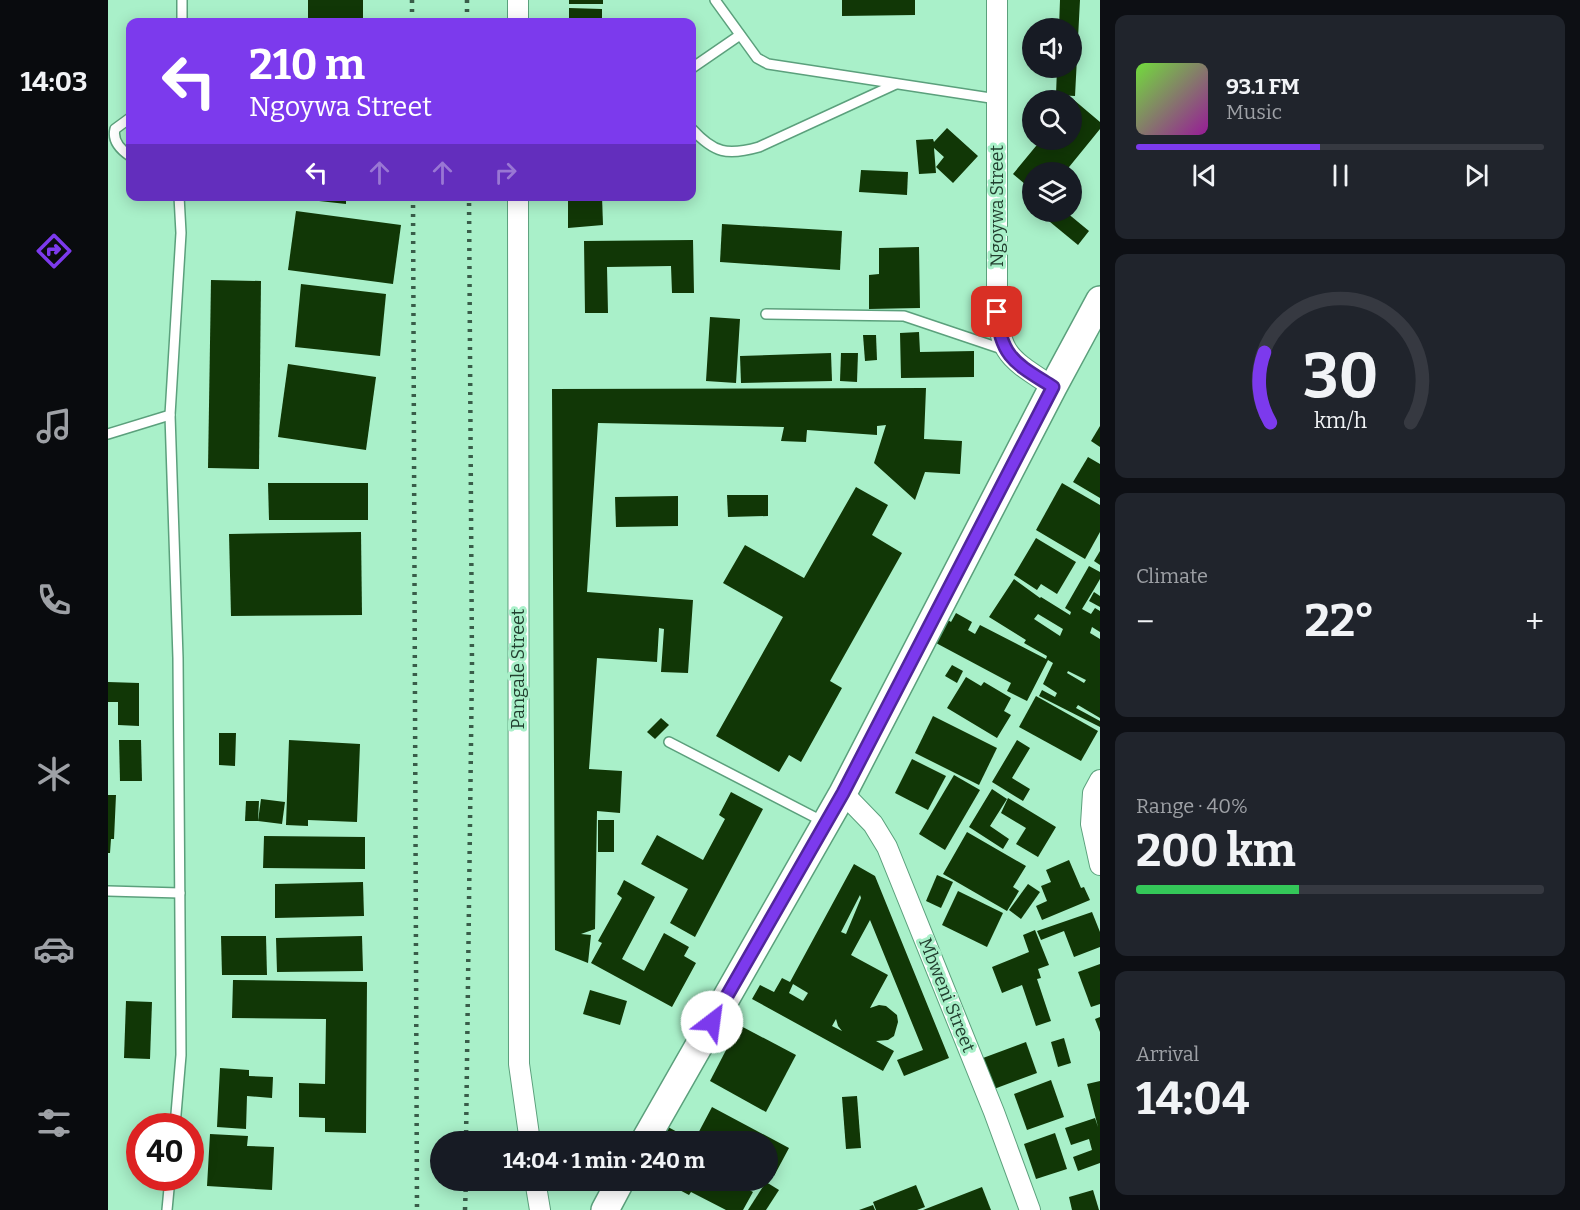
<!DOCTYPE html>
<html lang="en">
<head>
<meta charset="utf-8">
<style>
  body { margin:0; font-family:Bitter,serif; background:#20242c; color:#f1f3f6; height:100vh; display:flex; flex-direction:column; font-size:22px; white-space:nowrap }
  * { box-sizing:border-box; margin:0 }
  p { font-size:20px; color:#9ea1a6 }
  .icon { flex:none; width:33px; height:33px; fill:none; stroke:currentColor; stroke-width:2; stroke-linecap:round; stroke-linejoin:round }
  .map { position:relative; flex:1; overflow:hidden }
  .panel { display:flex; flex-direction:column; gap:15px; padding:15px; background:#0d0f14; width:480px }
  .panel>* { flex:none }
  .banner { position:absolute; left:18px; top:18px; width:570px; height:183px; border-radius:12px; box-shadow:0 3px 15px #0003; background:#7c3aed; color:#fff; overflow:hidden }
  .controls { position:absolute; left:914px; top:18px; display:grid; gap:12px }
  .controls a { display:grid; place-items:center; width:60px; height:60px; border-radius:50%; background:#171b24; box-shadow:0 3px 15px #0003; font-size:30px }
  .speed { position:absolute; left:18px; top:1113px; display:flex; gap:12px; font-size:30px; font-weight:700; text-align:center }
  .speed>* { display:grid; place-content:center; width:78px; height:78px; border-radius:50%; background:#171b24; box-shadow:0 3px 15px #0003; line-height:1 }
  .speed .limit { border:9px solid #d22; background:#fff; color:#111 }
  .pin { position:absolute; display:grid; place-items:center; width:51px; height:51px; color:#fff; margin:-26px; border-radius:12px; box-shadow:0 3px 9px #0006 }
  .me { position:absolute; width:66px; margin:-33px; rotate:30deg; stroke-linejoin:round; filter:drop-shadow(0 0 4px #0008) }
  .turn { display:flex; align-items:center; gap:21px; height:126px; padding:0 24px; font-size:27px }
  .turn .icon { width:78px; height:78px; stroke-width:2.5 }
  .turn b { display:block; font-size:42px; line-height:51px }
  .lanes { display:flex; align-items:center; height:57px; padding:0 24px; background:#0003; justify-content:center; gap:30px; direction:ltr }
  .lanes .off { opacity:.35 }
  .big { font-size:45px; font-weight:700; line-height:1.1 }
  .panel .widget { flex:1; display:flex; flex-direction:column; justify-content:center; gap:9px; min-width:0; padding:0 21px; border-radius:12px; background:#20242c }
  .panel .dial { align-items:center; gap:0 }
  .dial svg { height:156px; overflow:visible; fill:none; stroke:#363941; stroke-width:7; stroke-linecap:round; text-anchor:middle }
  .dial text { fill:#f1f3f6; stroke:none }
  .song { display:flex; align-items:center; gap:18px }
  .cover { width:72px; height:72px; border-radius:9px; background:linear-gradient(135deg,hsl(100 70% 55%),hsl(300 70% 35%)) }
  .played { height:6px; border-radius:3px; background:linear-gradient(90deg,#7c3aed 45%,#363941 45%) }
  .keys { display:flex; justify-content:space-around; direction:ltr }
  .heat { display:flex; justify-content:space-between; align-items:center; font-size:33px; direction:ltr }
  .charge { height:9px; border-radius:4px; background:linear-gradient(90deg,#34c759 40%,#363941 0) }
  .trip { position:absolute; left:322px; top:1131px; width:348px; height:60px; border-radius:30px; background:#171b24; box-shadow:0 3px 15px #0003; font-weight:700; line-height:60px; text-align:center }
  main { display:flex; flex:1; min-height:0 }
  .dock { display:flex; flex-direction:column; width:108px; justify-content:space-around; align-items:center; background:#090b0e; color:#9ea1a6 }
  .dock .icon { width:42px; height:42px }
  .dock .on { color:#7c3aed }
  .dock b { font-size:27px; color:#f1f3f6 }
  .map>svg:first-child { display:block }
</style>
</head>
<body>
<main>
<nav class="dock">
<b>14:03</b>
<svg class="icon on" aria-label="directions" viewBox="0 0 24 24"><path d="M12 3l9 9-9 9-9-9zM9 14v-3h6M13 9l2 2-2 2"/></svg>
<svg class="icon" aria-label="music" viewBox="0 0 24 24"><path d="M9 18V5l10-2v13"/><circle cx="6" cy="18" r="3"/><circle cx="16" cy="16" r="3"/></svg>
<svg class="icon" aria-label="phone" viewBox="0 0 24 24"><path d="M5 4h4l2 5-3 2q2 4 5 5l2-3 5 2v4C11 20 4 13 5 4z"/></svg>
<svg class="icon" aria-label="climate" viewBox="0 0 24 24"><path d="M12 3v18M4 7l16 10M4 17L20 7"/></svg>
<svg class="icon" aria-label="car" viewBox="0 0 24 24"><path d="M5 17H2v-5l4-1 3-4h7l3 4 3 1v5h-3M9 17h6M6 11h13"/><circle cx="7" cy="17" r="2"/><circle cx="17" cy="17" r="2"/></svg>
<svg class="icon" aria-label="filters" viewBox="0 0 24 24"><path d="M4 7h16M4 17h16"/><circle cx="9" cy="7" r="2"/><circle cx="15" cy="17" r="2"/></svg>
</nav>
<div class="map">
<svg width="992" height="1210" viewBox="0 0 992 1210">
  <rect width="100%" height="100%" fill="#a9f0c9"/>
  <!-- building -->
  <g fill="#113706" fill-rule="evenodd">
    <rect x="200" y="0" width="55" height="22"/>
    <rect x="461" y="0" width="34" height="4"/>
    <path d="M734,0H807V15L734,16Z"/>
    <path d="M952,0H972L967,96L948,95L949,68H963V28H951Z"/>
    <path d="M461,8L494,9V22H461Z"/>
    <path d="M966,100L992,122V129L957,172H924V190L905,174L933,140H963V103Z"/>
    <path d="M839,128L870,156L845,183L828,167L836,157L826,148L828,173L811,174L808,140L825,139L826,142Z"/>
    <path d="M753,170L800,172L799,195L751,192Z"/>
    <path d="M193,196H238V204L193,199Z"/>
    <path d="M460,196H494L495,225L460,228Z"/>
    <path d="M188,211L293,225L285,284L180,270Z"/>
    <path d="M941,212H958L981,231L970,245L936,217Z"/>
    <path d="M614,224L734,231L732,270L612,262Z"/>
    <path d="M585,240L586,293H564L563,266L499,267L500,313H477L476,241Z"/>
    <path d="M811,247L812,308L761,309V275L771,274V248Z"/>
    <path d="M103,280L153,281L151,469L100,468Z"/>
    <path d="M193,284L278,294L272,356L187,347Z"/>
    <path d="M602,317L632,319L628,383L598,381Z"/>
    <path d="M811,332L812,352L866,351V377L793,378L792,333Z"/>
    <path d="M755,335H768L769,360L757,361Z"/>
    <path d="M723,353L724,381L633,383L632,356Z"/>
    <path d="M733,353H750L749,382L732,381Z"/>
    <path d="M180,364L268,377L258,450L170,437Z"/>
    <path d="M818,388L816,439L854,441L852,474L817,472L807,500L766,463L778,425L769,426V435L699,430L698,442L673,441L676,427L490,423L479,592L585,600L580,673L553,672L556,629L551,628L549,662L489,658L481,769L514,771L512,813L489,811L487,929L473,934L483,935L480,963L447,950L444,389Z"/>
    <path d="M992,426V447L983,441Z"/>
    <path d="M980,457L992,464V498L965,482Z"/>
    <path d="M160,483H260V520H161Z"/>
    <path d="M954,483L992,505V532L977,559L928,530Z"/>
    <path d="M748,487L780,505L764,535L794,553L722,681L734,688L693,762L681,755L671,772L608,736L675,617L615,583L637,545L696,578Z"/>
    <path d="M619,495H660V516L620,517Z"/>
    <path d="M570,496V526L508,527L507,497Z"/>
    <path d="M253,532L254,615L123,616L121,534Z"/>
    <path d="M928,538L968,562L949,594L933,584L929,590L906,575Z"/>
    <path d="M992,551V565L986,561Z"/>
    <path d="M981,566L992,572V579L985,591L983,590L985,591L974,609L983,614L987,608L992,611V632L984,627L982,633L992,639V718L970,705L968,708L992,721V727L931,696L934,690L947,697L949,693L935,684L945,663L940,660L919,701L899,691L903,683L828,643L840,620L843,622L848,613L864,622L860,630L867,634L872,625L938,659L939,656L916,643L918,640L881,617L906,579L932,598L933,597L962,615L963,612L957,608ZM930,614L955,629L952,636L926,619ZM960,671L978,680L976,683L959,673Z"/>
    <path d="M986,592L992,596V607L981,601Z"/>
    <path d="M844,665L855,671L849,683L837,676Z"/>
    <path d="M858,677L873,686L876,682L903,698L896,711L903,715L889,738L839,708Z"/>
    <path d="M0,682L31,683V726L10,725V702H0Z"/>
    <path d="M928,696L990,731L973,761L911,727Z"/>
    <path d="M825,716L889,748L871,785L807,753Z"/>
    <path d="M553,718L561,725L547,739L539,732Z"/>
    <path d="M111,733H128L127,766L111,765Z"/>
    <path d="M11,740H33L34,781H12Z"/>
    <path d="M181,740L252,744L249,822L200,820V826L178,825Z"/>
    <path d="M909,740L922,748L904,778L922,789L915,801L884,782Z"/>
    <path d="M804,759L838,776L820,810L787,793Z"/>
    <path d="M846,775L872,790L837,850L811,834Z"/>
    <path d="M884,789L899,799L882,826L901,839L895,849L861,827Z"/>
    <path d="M623,792L655,809L587,937L562,923L580,889L533,864L549,835L595,860L617,819L611,815Z"/>
    <path d="M0,795H8L6,839H3L2,853H0Z"/>
    <path d="M900,798L948,827L930,857L908,844L918,828L893,813Z"/>
    <path d="M153,799L177,802L174,824L150,821Z"/>
    <path d="M138,801H151L150,821H137Z"/>
    <rect x="490" y="820" width="16" height="32"/>
    <path d="M859,832L918,866L905,887L911,891L899,911L835,874Z"/>
    <path d="M156,836L257,837V869L155,868Z"/>
    <path d="M961,860L973,888L976,887L982,900L934,920L928,906L939,901L933,886L943,882L938,870Z"/>
    <path d="M746,864L767,876L841,1058L796,1076L789,1060L815,1050L762,920L743,955L780,975L762,1008L771,1005L778,1006L789,1015L790,1022L786,1036L780,1040L768,1041L786,1051L775,1071L644,999L652,985L666,992L674,978L682,982ZM752,895L753,898L738,934L733,932ZM685,984L700,993L695,1001L681,993ZM728,1019L730,1026L734,1031L724,1026Z"/>
    <path d="M829,875L845,882L833,908L818,901Z"/>
    <path d="M516,880L547,897L514,959L536,971L556,933L581,947L576,956L588,963L564,1007L483,963L494,943L490,941L514,898L509,894Z"/>
    <path d="M255,882L256,916L167,918V884Z"/>
    <path d="M920,884L932,892L913,919L901,910Z"/>
    <path d="M850,891L895,913L879,947L834,925Z"/>
    <path d="M984,912L992,932V947L966,957L956,931L933,940L929,931Z"/>
    <path d="M927,930L941,965L930,969L933,978L929,979L943,1021L928,1026L914,985L894,993L884,967L921,952L915,935Z"/>
    <path d="M113,936H158L159,975H114Z"/>
    <path d="M254,936L255,971L169,972L168,938Z"/>
    <path d="M992,964V1004L983,1007L970,972Z"/>
    <path d="M125,980L259,982L258,1133L217,1132V1118L191,1117V1083L217,1084L218,1019L124,1018Z"/>
    <path d="M482,990L519,1001L512,1025L475,1014Z"/>
    <path d="M18,1001L44,1002L42,1059L16,1058Z"/>
    <path d="M992,1017V1032L987,1019Z"/>
    <path d="M631,1025L688,1055L658,1112L602,1081Z"/>
    <path d="M956,1038L963,1063L950,1067L943,1042Z"/>
    <path d="M918,1042L929,1073L886,1089L875,1058Z"/>
    <path d="M112,1068L141,1070V1076L165,1077L164,1098L139,1096L138,1129L109,1127Z"/>
    <path d="M943,1080L956,1117L919,1130L906,1094Z"/>
    <path d="M992,1081V1163L970,1171L965,1157L984,1150L981,1139L963,1145L957,1128L987,1118L990,1127L979,1084Z"/>
    <path d="M749,1096L753,1148L738,1149L734,1097Z"/>
    <path d="M604,1107L681,1148L666,1176L660,1173V1142H553L560,1127L586,1141Z"/>
    <path d="M947,1133L959,1169L928,1179L916,1144Z"/>
    <path d="M102,1134L140,1136L139,1146L166,1147L164,1190L99,1186Z"/>
    <path d="M565,1180H624L645,1192L635,1210H618L583,1192L581,1195L562,1185Z"/>
    <path d="M658,1182L671,1190L658,1210H640Z"/>
    <path d="M808,1185L817,1207L809,1210H768L765,1202Z"/>
    <path d="M874,1187L883,1210H815Z"/>
    <path d="M985,1190L991,1210H964L961,1197Z"/>
    <path d="M765,1205L767,1210H751Z"/>
  </g>
  <g fill="none" stroke-linecap="round" stroke-linejoin="round">
    <defs>
      <g id="lane">
        <path d="M607,0L649,58L660,64L889,99"/>
        <path d="M74,22V0"/>
        <path d="M584,68L632,35"/>
        <path d="M22,118L7,129C4,141 13,150 22,156"/>
        <path d="M584,129C606,153 619,156 651,147L788,84"/>
        <path d="M658,314L796,316L897,350"/>
        <path d="M0,434L62,415"/>
        <path d="M561,742L716,822"/>
        <path d="M0,891L72,893"/>
        <path d="M67,1126L73,1055L70,658L62,415L73,233L71,196"/>
        <path d="M59,1210L62,1178"/>
      </g>
      <g id="street">
        <path d="M889,0V294C891,354 896,355 945,387"/>
        <path d="M410,22V0"/>
        <path d="M410,196L411,1064L422,1142"/>
        <path d="M992,780L985,793L983,824L992,865"/>
        <path d="M735,793L765,824L779,847L886,1112L922,1210"/>
        <path d="M427,1180L432,1210"/>
      </g>
      <g id="secondary">
        <path d="M536,1142L735,793L945,387L992,300"/>
        <path d="M497,1210L513,1180"/>
      </g>
    </defs>
    <!-- lane casing -->
    <use href="#lane" stroke="#5ba07c" stroke-width="12"/>
    <!-- street casing -->
    <use href="#street" stroke="#5ba07c" stroke-width="22"/>
    <!-- secondary casing -->
    <use href="#secondary" stroke="#5ba07c" stroke-width="30"/>
    <!-- lane -->
    <use href="#lane" stroke="#fff" stroke-width="9"/>
    <!-- street -->
    <use href="#street" stroke="#fff" stroke-width="20"/>
    <!-- secondary -->
    <use href="#secondary" stroke="#fff" stroke-width="27"/>
    <!-- rail -->
    <g stroke="#395d49" stroke-width="4.5" stroke-dasharray="3 6" stroke-linecap="butt">
      <path d="M304,0V22"/>
      <path d="M359,0V22"/>
      <path d="M305,196L309,1210"/>
      <path d="M358,1142L364,664L361,196"/>
      <path d="M357,1210L358,1180"/>
    </g>
  </g>
  <g fill="none" stroke-linecap="round" stroke-linejoin="round">
    <defs>
      <path id="route" d="M604,1022L735,793L945,387C909,364 892,358 889,312"/>
    </defs>
    <!-- route casing -->
    <use href="#route" stroke="#51269a" stroke-width="15"/>
    <!-- route -->
    <use href="#route" stroke="#7c3aed" stroke-width="10"/>
  </g>
  <g text-anchor="middle" stroke-width="6" stroke-linejoin="round" paint-order="stroke">
    <!-- street labels -->
    <g font-size="18" fill="#223f2f" stroke="#a9f0c9">
      <text transform="translate(889 206) rotate(-90)" y="6">Ngoywa Street</text>
      <text transform="translate(410 669) rotate(-90)" y="6">Pangale Street</text>
      <text transform="translate(839 995) rotate(68)" y="6">Mbweni Street</text>
    </g>
  </g>
</svg>
<div class="controls">
<a><svg class="icon" aria-label="sound" viewBox="0 0 24 24"><path d="M4 9h4l5-4v14l-5-4H4zM17 9q2 3 0 6"/></svg></a>
<a><svg class="icon" aria-label="search" viewBox="0 0 24 24"><circle cx="10" cy="10" r="6"/><path d="M15 15l6 6"/></svg></a>
<a><svg class="icon" aria-label="layers" viewBox="0 0 24 24"><path d="M12 4l9 5-9 5-9-5zM3 14l9 5 9-5"/></svg></a>
</div>
<div class="speed"><div class="limit">40</div></div>
<div class="pin" style="left:889px;top:312px;background:#d93025"><svg class="icon" aria-label="arrive" viewBox="0 0 24 24"><path d="M6 21V4h12l-3 4 3 4H6"/></svg></div>
<svg class="me" style="left:604px;top:1022px" viewBox="-20 -20 40 40"><circle r="19" fill="#fff"/><path d="M0-13L10 11 0 6-10 11z" fill="#7c3aed"/></svg>
<div class="trip">14:04 · 1 min · 240 m</div>
<div class="banner">
<div class="turn"><svg class="icon" aria-label="left" viewBox="0 0 24 24"><path d="M17 20v-9H6M10 6l-5 5 5 5"/></svg><div><b>210 m</b>Ngoywa Street</div></div>
<div class="lanes"><svg class="icon" aria-label="left" viewBox="0 0 24 24"><path d="M17 20v-9H6M10 6l-5 5 5 5"/></svg><svg class="icon off" aria-label="ahead" viewBox="0 0 24 24"><path d="M12 20V5M6 11l6-6 6 6"/></svg><svg class="icon off" aria-label="ahead" viewBox="0 0 24 24"><path d="M12 20V5M6 11l6-6 6 6"/></svg><svg class="icon off" aria-label="right" viewBox="0 0 24 24"><path d="M7 20v-9h11M14 6l5 5-5 5"/></svg></div>
</div>
</div>
<section class="panel">
<div class="widget">
<div class="song"><i class="cover"></i><div><b>93.1 FM</b><p>Music</p></div></div>
<div class="played"></div>
<div class="keys"><svg class="icon" aria-label="previous" viewBox="0 0 24 24"><path d="M18 5L8 12l10 7zM5 5v14"/></svg><svg class="icon" aria-label="pause" viewBox="0 0 24 24"><path d="M8 5v14M16 5v14"/></svg><svg class="icon" aria-label="next" viewBox="0 0 24 24"><path d="M6 5l10 7-10 7zM19 5v14"/></svg></div>
</div>
<div class="widget dial"><svg viewBox="0 0 100 80">
<path d="M14 69A42 42 0 1 1 86 69"/>
<path d="M14 69A42 42 0 0 1 11 33" stroke="#7c3aed"/>
<text x="50" y="56" font-size="32" font-weight="700">30</text>
<text x="50" y="72" font-size="11">km/h</text>
</svg></div>
<div class="widget"><p>Climate</p>
<div class="heat"><a>−</a><b class="big">22°</b><a>+</a></div>
</div>
<div class="widget"><p>Range · 40%</p><b class="big">200 km</b><div class="charge"></div></div>
<div class="widget"><p>Arrival</p><b class="big">14:04</b></div>
</section>
</main>
</body>
</html>
